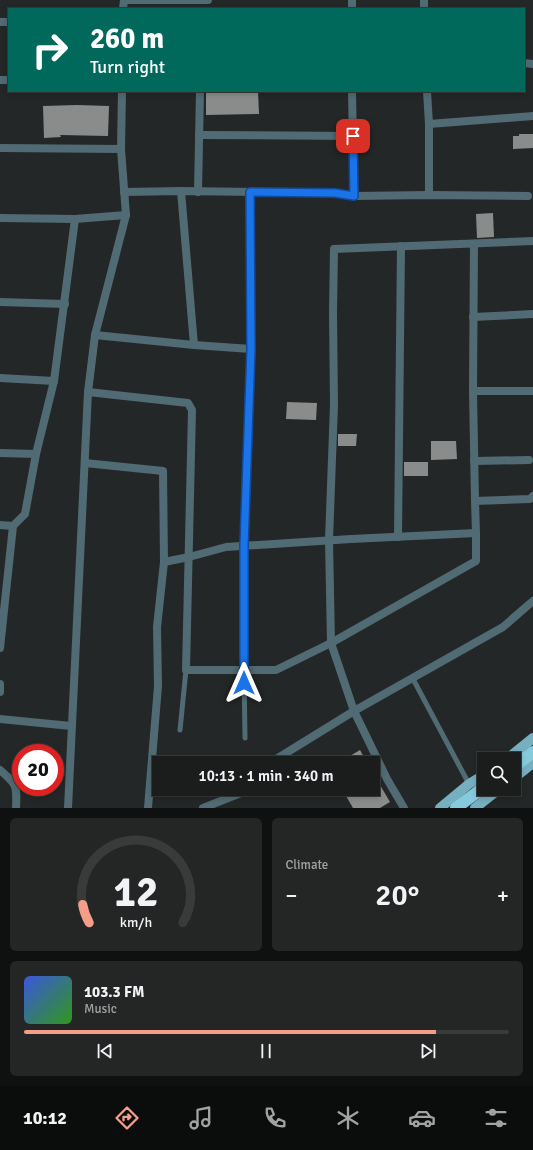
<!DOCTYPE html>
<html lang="en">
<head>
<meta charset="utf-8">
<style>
  body { margin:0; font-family:Signika,sans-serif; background:#242626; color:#f1f3f6; height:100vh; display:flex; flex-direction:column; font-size:15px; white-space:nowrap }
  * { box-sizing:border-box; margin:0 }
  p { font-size:13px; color:#a0a2a4 }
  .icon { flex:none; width:22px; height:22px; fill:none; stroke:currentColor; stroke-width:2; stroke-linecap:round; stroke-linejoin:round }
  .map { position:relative; height:808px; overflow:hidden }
  .drawer { display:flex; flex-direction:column; gap:10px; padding:10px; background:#0f1010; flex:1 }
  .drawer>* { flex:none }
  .guide { position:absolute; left:8px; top:8px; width:517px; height:84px; border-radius:0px; box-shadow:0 2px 6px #0003,0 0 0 1px #393b3b; background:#00695c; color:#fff; overflow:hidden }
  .fabs { position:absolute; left:477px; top:752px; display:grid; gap:8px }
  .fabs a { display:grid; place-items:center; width:44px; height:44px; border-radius:0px; background:#1b1d1d; box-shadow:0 2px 6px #0003,0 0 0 1px #393b3b; font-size:20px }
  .speed { position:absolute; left:12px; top:744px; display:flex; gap:8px; font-size:20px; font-weight:700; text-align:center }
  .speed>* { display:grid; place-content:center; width:52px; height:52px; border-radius:50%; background:#1b1d1d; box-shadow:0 2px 6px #0003,0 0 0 1px #393b3b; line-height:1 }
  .speed .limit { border:6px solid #d22; background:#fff; color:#111 }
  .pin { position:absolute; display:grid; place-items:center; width:34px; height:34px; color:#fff; margin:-17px; border-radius:8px; box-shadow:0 2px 6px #0006 }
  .me { position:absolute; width:44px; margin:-22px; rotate:0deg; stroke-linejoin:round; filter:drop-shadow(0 0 3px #0008) }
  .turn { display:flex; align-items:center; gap:14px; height:84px; padding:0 16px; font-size:18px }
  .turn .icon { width:52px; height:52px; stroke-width:2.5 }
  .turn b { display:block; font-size:28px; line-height:34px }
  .big { font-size:30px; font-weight:600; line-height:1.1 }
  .drawer .card { flex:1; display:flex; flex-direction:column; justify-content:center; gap:6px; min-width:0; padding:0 14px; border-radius:6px; background:#242626 }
  .drawer .dial { align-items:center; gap:0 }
  .dial svg { height:104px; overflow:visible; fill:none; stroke:#393b3b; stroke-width:7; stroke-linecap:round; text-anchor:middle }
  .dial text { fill:#f1f3f6; stroke:none }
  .song { display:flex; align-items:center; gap:12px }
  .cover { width:48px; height:48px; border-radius:6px; background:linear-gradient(135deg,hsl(230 70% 55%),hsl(110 70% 35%)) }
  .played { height:4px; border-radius:2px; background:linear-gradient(90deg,#f49e8a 85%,#393b3b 85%) }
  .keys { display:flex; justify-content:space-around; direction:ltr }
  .heat { display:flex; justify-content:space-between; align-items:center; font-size:22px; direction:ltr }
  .drawer .tiles { flex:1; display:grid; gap:10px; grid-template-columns:1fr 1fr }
  .card:last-child { grid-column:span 2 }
  .trip { position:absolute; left:152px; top:756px; width:228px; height:40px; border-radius:0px; background:#1b1d1d; box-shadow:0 2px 6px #0003,0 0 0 1px #393b3b; font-weight:600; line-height:40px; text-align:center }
  .menu { display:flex; height:64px; justify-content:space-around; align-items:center; background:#0b0c0c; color:#a0a2a4 }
  .menu .icon { width:28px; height:28px }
  .menu .current { color:#f49e8a }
  .menu b { font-size:18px; color:#f1f3f6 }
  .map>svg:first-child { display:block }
</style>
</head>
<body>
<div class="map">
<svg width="533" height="808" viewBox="0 0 533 808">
  <rect width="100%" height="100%" fill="#242727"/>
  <!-- building -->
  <g fill="#898c8a">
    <path d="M206,91H258L259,114L206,115Z"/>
    <path d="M77,105L109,106L108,136L60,135L61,137L44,138L43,106Z"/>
    <path d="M519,134H533V148L513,149V136H519Z"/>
    <path d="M493,213L494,237L477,238L476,214Z"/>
    <path d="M287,402L317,403L316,420L286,419Z"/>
    <path d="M338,434H357L356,446H338Z"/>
    <path d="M431,441H456L457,459L431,460Z"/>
    <rect x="404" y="462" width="24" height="14"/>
    <path d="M360,750L367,763H338Z"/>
    <path d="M373,773L390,802L380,808H353L342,789H373Z"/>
  </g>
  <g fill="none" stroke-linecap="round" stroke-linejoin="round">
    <!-- lane -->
    <g stroke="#506b73" stroke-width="5">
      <path d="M244,670L245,738"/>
      <path d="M413,679L469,784"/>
      <path d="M180,730L186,670"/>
    </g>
    <!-- street -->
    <g stroke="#506b73" stroke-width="8">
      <path d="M124,0H208"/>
      <path d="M352,0V9"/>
      <path d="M424,0V9"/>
      <path d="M123,9L124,0"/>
      <path d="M0,22H9"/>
      <path d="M524,63L533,64"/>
      <path d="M0,80H9"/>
      <path d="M352,91L354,196"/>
      <path d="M427,91L429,124L533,116"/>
      <path d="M429,124V195"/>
      <path d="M199,135L353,136"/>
      <path d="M0,148L121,149"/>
      <path d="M181,191L194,345"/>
      <path d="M124,192L181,191L335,193L354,196L429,195L528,196"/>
      <path d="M198,192L200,91"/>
      <path d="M250,192L251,349"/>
      <path d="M0,218L75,219L126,215"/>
      <path d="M474,244L473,391H533"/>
      <path d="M0,302L65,304"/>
      <path d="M473,317L533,314"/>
      <path d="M95,335L194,345L251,349L244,546V670"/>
      <path d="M0,378L54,381"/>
      <path d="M473,391L475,501"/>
      <path d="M88,392L188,403L192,410L186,670H276L331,643L329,540L334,405L333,313L334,249L533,241"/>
      <path d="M0,453L36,454"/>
      <path d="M474,461L529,460"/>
      <path d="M85,463L163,471L164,562L157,627L158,686L148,808"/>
      <path d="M0,525L13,526"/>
      <path d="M398,537L401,246"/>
      <path d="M164,562L189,557L226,547L351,539L476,533L475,501L530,499L533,496"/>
      <path d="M0,648L13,526L25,514L36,454L54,381L75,219"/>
      <path d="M0,684V692"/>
      <path d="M0,719L71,726"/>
      <path d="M276,763L278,758L354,711L331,643L476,561V533"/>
      <path d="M0,770C17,785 17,785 16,808"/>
      <path d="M68,808L88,392L95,335L126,215L121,149L122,91"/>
      <path d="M203,808L251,789"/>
      <path d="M404,808L387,779L354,711L503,627L533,601"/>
    </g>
    <!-- primary -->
    <g stroke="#76afbf" stroke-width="10">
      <path d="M507,759L533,738"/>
      <path d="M514,778L533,763"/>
      <path d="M440,808L469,784L484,775"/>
      <path d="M475,808L499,789"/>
    </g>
    <!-- highway -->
    <g stroke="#85cbdd" stroke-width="12">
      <path d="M514,767L533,752"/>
      <path d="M456,808L484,787"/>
    </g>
  </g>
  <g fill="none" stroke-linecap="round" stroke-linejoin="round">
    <defs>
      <path id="route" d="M244,683V546L251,349L250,192L335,193L354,196L353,136"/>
    </defs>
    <!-- route casing -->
    <use href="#route" stroke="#114b97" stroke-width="10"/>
    <!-- route -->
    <use href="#route" stroke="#1a73e8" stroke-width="7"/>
  </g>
</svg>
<div class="fabs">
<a><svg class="icon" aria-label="search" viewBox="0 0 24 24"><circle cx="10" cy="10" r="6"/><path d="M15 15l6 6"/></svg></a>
</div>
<div class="speed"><div class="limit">20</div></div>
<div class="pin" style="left:353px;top:136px;background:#d93025"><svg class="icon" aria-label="arrive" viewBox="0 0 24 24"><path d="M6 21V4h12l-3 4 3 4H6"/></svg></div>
<svg class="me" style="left:244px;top:683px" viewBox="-20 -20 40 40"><path d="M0-17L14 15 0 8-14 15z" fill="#1a73e8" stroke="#fff" stroke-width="4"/></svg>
<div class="trip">10:13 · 1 min · 340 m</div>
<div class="guide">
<div class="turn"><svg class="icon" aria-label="right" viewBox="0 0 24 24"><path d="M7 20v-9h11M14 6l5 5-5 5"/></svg><div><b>260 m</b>Turn right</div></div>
</div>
</div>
<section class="drawer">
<div class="tiles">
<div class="card dial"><svg viewBox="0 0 100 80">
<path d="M14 69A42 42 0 1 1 86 69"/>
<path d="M14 69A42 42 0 0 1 9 55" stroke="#f49e8a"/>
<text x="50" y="56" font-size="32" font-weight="700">12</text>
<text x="50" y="72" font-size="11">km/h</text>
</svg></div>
<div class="card"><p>Climate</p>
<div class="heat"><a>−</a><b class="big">20°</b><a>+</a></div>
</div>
<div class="card">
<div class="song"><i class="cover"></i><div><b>103.3 FM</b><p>Music</p></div></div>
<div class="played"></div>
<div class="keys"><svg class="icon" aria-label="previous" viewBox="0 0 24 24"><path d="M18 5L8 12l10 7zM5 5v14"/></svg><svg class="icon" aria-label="pause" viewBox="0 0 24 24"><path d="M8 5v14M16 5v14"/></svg><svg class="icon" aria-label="next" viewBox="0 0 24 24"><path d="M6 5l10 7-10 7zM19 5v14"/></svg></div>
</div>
</div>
</section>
<nav class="menu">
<b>10:12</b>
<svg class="icon current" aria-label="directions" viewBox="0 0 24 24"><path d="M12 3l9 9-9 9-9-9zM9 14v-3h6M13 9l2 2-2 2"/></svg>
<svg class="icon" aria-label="music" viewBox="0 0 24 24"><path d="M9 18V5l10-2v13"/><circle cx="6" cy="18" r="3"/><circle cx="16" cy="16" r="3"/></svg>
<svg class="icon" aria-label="phone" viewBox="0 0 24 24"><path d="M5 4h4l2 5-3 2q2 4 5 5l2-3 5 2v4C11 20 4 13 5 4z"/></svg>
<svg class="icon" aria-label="climate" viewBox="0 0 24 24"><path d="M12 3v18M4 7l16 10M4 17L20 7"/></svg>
<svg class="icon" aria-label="car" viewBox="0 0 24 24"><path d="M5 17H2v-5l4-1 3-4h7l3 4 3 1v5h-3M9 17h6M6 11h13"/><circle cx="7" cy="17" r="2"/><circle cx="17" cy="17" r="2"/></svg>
<svg class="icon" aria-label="filters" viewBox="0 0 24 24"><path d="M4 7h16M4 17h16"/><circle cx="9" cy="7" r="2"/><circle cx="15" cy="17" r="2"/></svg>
</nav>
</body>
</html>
